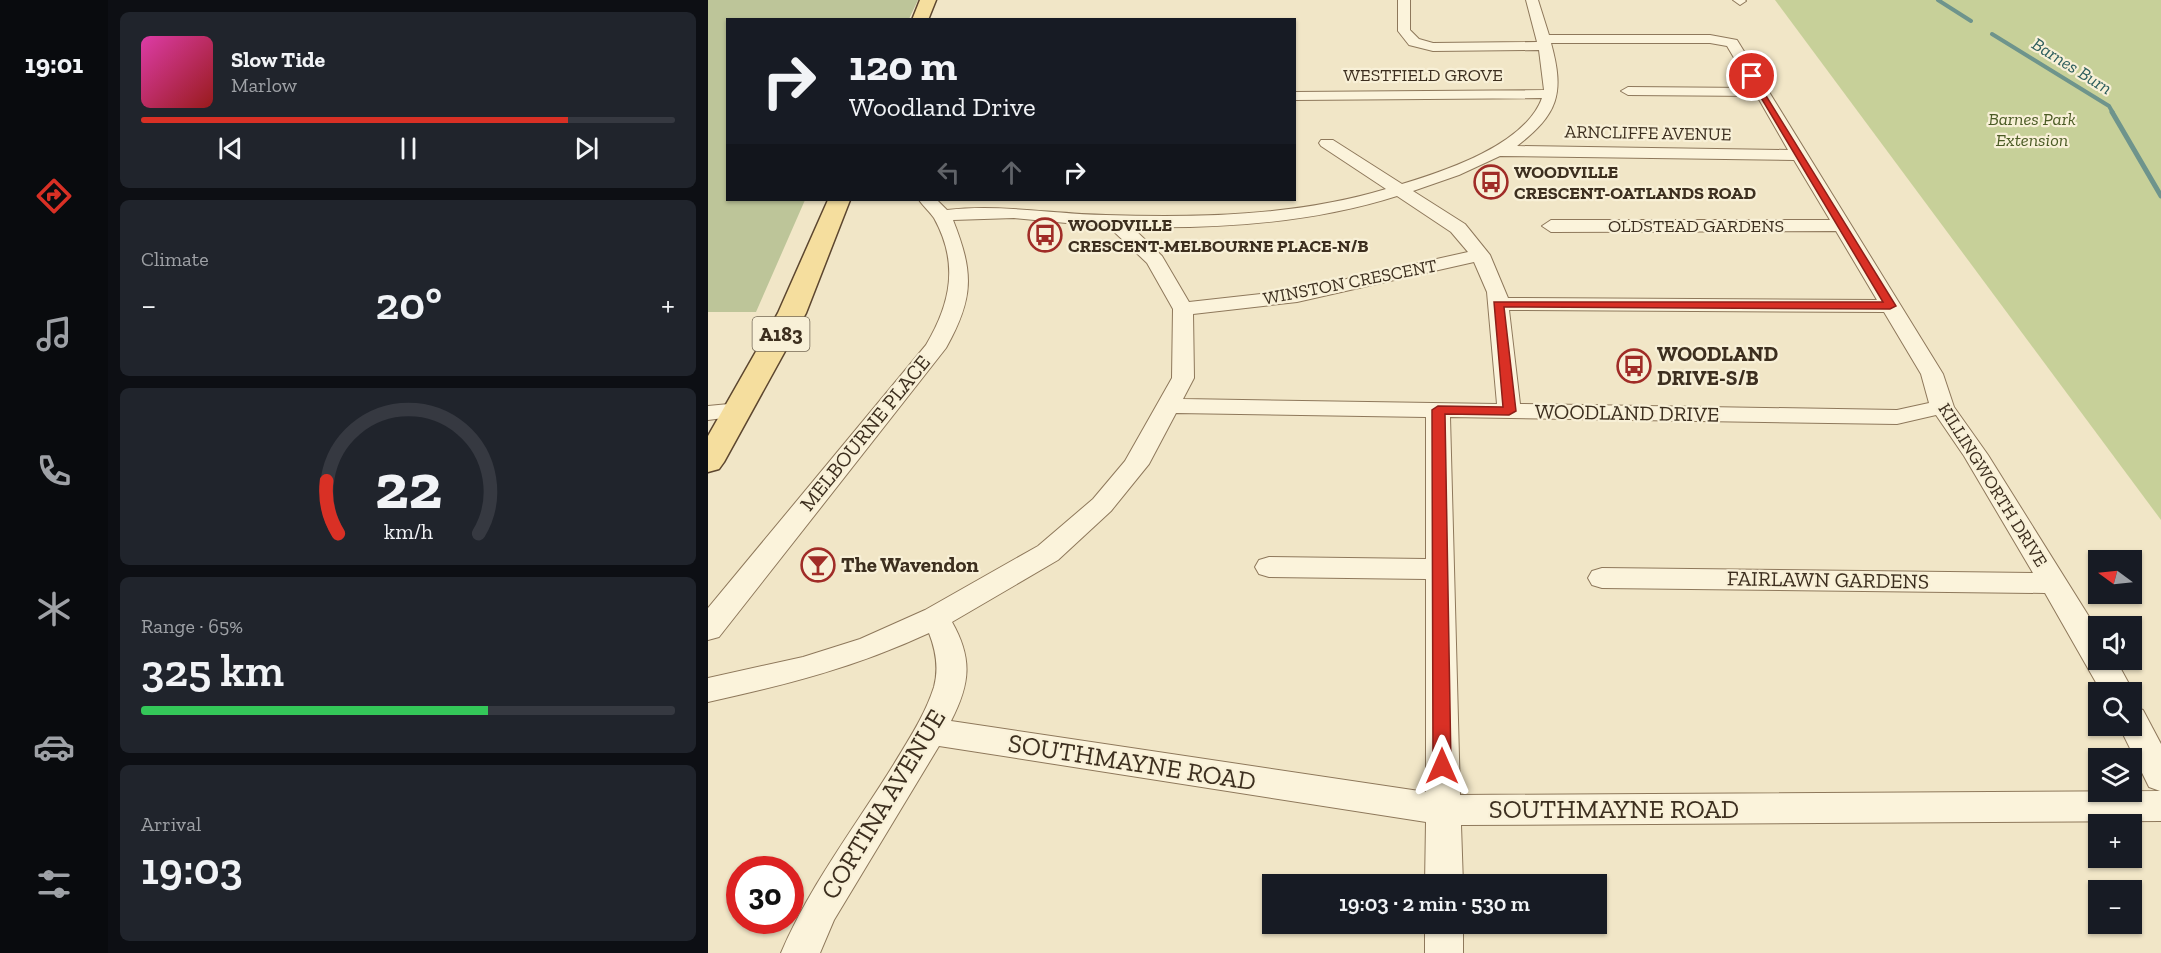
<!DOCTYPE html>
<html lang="en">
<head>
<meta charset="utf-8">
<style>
  body { margin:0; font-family:"Zilla Slab",serif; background:#20242c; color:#f1f3f6; height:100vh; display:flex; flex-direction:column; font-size:22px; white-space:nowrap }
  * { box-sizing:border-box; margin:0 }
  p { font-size:20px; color:#9ea1a6 }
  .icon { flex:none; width:33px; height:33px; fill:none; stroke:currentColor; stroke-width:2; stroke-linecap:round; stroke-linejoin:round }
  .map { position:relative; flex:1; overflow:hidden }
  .panel { display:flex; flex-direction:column; gap:12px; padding:12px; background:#0d0f14; width:600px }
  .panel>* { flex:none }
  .hud { position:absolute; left:18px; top:18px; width:570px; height:183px; border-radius:0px; box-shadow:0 2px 4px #0004; background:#171b24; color:#f1f3f6; overflow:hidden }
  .needle { width:39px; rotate:285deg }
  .fabs { position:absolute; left:1380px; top:550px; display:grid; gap:12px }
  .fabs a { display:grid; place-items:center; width:54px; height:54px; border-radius:0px; background:#171b24; box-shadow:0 2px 4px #0004; font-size:30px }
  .speed { position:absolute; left:18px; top:856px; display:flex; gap:12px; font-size:30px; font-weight:700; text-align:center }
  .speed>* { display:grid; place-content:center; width:78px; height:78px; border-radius:50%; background:#171b24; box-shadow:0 2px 4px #0004; line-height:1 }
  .speed .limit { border:9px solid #d22; background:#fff; color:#111 }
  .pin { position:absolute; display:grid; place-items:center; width:51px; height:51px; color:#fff; margin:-26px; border:3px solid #fff; border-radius:50%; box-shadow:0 2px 6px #0007 }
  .me { position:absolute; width:66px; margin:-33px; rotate:0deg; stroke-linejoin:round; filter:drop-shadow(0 0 4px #0008) }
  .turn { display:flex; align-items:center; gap:21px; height:126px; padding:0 24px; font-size:27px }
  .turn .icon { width:78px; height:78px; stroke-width:2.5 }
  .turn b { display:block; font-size:42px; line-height:51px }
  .lanes { display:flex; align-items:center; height:57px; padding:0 24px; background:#0003; justify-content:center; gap:30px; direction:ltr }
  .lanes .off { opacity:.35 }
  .big { font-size:45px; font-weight:600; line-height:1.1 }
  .panel .widget { flex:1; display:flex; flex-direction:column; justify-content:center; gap:9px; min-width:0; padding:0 21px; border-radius:9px; background:#20242c }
  .panel .dial { align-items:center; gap:0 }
  .dial svg { height:156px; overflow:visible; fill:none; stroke:#363941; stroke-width:7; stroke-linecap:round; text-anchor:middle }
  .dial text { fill:#f1f3f6; stroke:none }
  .song { display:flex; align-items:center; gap:18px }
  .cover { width:72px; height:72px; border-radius:9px; background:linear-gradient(135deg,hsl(320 70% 55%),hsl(0 70% 35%)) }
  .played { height:6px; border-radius:3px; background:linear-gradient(90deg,#d93025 80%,#363941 80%) }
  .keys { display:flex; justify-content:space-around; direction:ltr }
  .heat { display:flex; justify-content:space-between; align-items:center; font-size:33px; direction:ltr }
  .charge { height:9px; border-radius:4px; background:linear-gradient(90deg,#34c759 65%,#363941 0) }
  .trip { position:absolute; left:554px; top:874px; width:345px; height:60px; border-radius:0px; background:#171b24; box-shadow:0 2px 4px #0004; font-weight:600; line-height:60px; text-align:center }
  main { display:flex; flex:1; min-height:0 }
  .tab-bar { display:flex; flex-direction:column; width:108px; justify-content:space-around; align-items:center; background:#090b0e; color:#9ea1a6 }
  .tab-bar .icon { width:42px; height:42px }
  .tab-bar .selected { color:#d93025 }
  .tab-bar b { font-size:27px; color:#f1f3f6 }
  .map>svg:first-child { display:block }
</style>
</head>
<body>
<main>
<nav class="tab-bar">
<b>19:01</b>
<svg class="icon selected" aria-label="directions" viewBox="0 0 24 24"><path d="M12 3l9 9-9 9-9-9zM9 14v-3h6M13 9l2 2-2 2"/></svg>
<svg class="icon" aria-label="music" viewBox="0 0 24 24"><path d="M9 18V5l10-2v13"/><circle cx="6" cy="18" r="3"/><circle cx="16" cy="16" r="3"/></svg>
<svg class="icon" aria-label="phone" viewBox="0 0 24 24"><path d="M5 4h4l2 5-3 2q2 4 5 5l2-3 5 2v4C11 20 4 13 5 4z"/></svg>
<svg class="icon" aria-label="climate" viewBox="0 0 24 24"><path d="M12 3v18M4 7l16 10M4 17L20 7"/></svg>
<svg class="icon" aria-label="car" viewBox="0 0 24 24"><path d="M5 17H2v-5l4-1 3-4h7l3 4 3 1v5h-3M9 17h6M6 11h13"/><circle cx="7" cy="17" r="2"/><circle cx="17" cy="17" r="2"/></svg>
<svg class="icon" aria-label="filters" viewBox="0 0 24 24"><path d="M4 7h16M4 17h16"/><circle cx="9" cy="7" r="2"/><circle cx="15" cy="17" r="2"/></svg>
</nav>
<section class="panel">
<div class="widget">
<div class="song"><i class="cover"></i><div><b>Slow Tide</b><p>Marlow</p></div></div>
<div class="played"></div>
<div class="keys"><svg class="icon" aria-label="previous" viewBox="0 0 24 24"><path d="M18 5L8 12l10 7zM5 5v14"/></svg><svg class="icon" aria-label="pause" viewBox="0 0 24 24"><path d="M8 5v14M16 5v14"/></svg><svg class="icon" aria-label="next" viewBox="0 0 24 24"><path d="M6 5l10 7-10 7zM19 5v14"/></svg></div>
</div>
<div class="widget"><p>Climate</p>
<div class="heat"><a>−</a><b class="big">20°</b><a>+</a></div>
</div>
<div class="widget dial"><svg viewBox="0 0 100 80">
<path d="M14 69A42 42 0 1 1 86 69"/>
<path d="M14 69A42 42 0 0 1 8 42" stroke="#d93025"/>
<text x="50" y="56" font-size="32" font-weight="700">22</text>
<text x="50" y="72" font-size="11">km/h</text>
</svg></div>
<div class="widget"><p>Range · 65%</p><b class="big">325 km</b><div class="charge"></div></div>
<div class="widget"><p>Arrival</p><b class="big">19:03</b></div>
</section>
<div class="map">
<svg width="1453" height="953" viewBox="0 0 1453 953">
  <rect width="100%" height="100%" fill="#f1e6c7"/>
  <!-- green -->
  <path fill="#c7d099" d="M1067,0H1453V520Z"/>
  <!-- cemetery -->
  <path fill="#bdc599" d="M0,0H210L201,19L20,20V200H97L48,312H0Z"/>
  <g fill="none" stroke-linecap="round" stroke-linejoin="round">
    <!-- stream-far1 -->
    <g stroke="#6e948c" stroke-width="4">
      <path d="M1230,0L1263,21"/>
      <path d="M1284,34L1401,106L1405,113"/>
    </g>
    <!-- stream -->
    <path stroke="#6e948c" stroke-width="5" d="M1404,112L1453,196"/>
    <defs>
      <g id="street">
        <path d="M690,0H702V30L711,39L725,43L829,42L818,0H830L841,35H1002L1029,40L1235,374L1246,407L1280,455L1390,631V660H1408L1426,693L1424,697V693H1394L1337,593L894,588L884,585L880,578L884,571L894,568L1325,573L1256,456L1228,415L1189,424L742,417L752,795L1452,791L1441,787L1411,726H1424V706L1435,710L1453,744V821L753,825L755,885H717L718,822L231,746L126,920L112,953H73C102,885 147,827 186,764C201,739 217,715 226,687C231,668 228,651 221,633C148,667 78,685 0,702V678L95,657L152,639L217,610L330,546L385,499L417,461L464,378L465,309L439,263L401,227L306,218L245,220C266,273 266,298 238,348L11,637L0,640V608L218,345C243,303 251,263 226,218C222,212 215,206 211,200H229L239,210C293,204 344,214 398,215C490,218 588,216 678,189L613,146L611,143L613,140H625L694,184C737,171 817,145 834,98L586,100V92L836,90L831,50L725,51L701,45L690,31ZM843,43H1002L1019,46L1044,88L920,87L913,91L920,95L1049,96L1080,150L809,146C850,114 857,94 843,43ZM792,156L1086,160L1122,220H843L834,226L843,232L1128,231L1169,300L800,298L782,255L757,224L705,191L751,175ZM689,196L743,232L760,252L589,290L481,302L454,256L424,227C513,229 604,223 689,196ZM766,262L779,292L789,404L475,399L486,378L485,314L589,302ZM801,310L1176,312L1213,374L1221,403L1189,410L812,404ZM468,413L718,417V559L561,557L551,560L547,567L551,574L561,577L718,579V792L243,721C262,684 265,659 244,622L350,560L403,511L441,464Z"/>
        <path d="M1025,0H1037L1038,1L1032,5Z"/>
        <path d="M31,403L39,405L43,410L39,415L0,420V406Z"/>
        <rect x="717" y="924" width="38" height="29"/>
      </g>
      <g id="primary">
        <path d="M212,0H228L220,20H204Z"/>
        <path d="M120,200H142L98,313L16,462L11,469L0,472V436L70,313Z"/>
      </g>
    </defs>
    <!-- street casing -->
    <use href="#street" stroke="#8e785b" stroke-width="2"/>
    <!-- primary casing -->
    <use href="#primary" stroke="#5c462f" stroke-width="3"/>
    <!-- street -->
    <use href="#street" fill="#fbf3db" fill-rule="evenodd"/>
    <!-- primary -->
    <use href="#primary" fill="#f5de9e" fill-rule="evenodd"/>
  </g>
  <!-- route -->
  <path fill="#d93025" stroke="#8d1f18" stroke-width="1.5" d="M1044,73L1188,306L1182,309L796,307L808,411L801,415L737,414L743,766L741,771L734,774L728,771L725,766L724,410L730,406L795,407L786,302H1175L1040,76Z"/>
  <!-- icons -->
  <defs>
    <symbol id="bus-ring" viewBox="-11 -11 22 22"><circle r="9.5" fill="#f8f0d7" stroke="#a02c27" stroke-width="1.5"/><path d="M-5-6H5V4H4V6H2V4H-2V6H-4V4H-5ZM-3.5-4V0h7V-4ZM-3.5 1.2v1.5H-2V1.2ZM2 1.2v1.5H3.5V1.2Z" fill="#a02c27"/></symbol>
    <symbol id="bar-ring" viewBox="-11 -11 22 22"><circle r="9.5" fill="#f8f0d7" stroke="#a02c27" stroke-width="1.5"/><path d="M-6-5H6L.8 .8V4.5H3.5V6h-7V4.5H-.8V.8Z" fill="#a02c27"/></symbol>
  </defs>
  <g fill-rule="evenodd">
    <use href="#bus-ring" x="764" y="163" width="38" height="38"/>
    <use href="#bus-ring" x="318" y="216" width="38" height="38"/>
    <use href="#bus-ring" x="907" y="347" width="38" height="38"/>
    <use href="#bar-ring" x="91" y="546" width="38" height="38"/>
  </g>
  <g text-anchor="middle" stroke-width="4.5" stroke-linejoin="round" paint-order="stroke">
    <!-- far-water labels -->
    <g font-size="18" font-style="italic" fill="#2e5e5d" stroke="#f8f0d7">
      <text transform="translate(1364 66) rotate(32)" y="6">Barnes Burn</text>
    </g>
    <!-- far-street labels -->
    <g font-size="18" fill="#3d2f1f" stroke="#f8f0d7">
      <text x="715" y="81">WESTFIELD GROVE</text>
      <text transform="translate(940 133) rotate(1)" y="6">ARNCLIFFE AVENUE</text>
      <text x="988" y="232">OLDSTEAD GARDENS</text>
      <text transform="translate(642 282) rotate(-11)" y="6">WINSTON CRESCENT</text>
      <text transform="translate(1285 485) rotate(58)" y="6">KILLINGWORTH DRIVE</text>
    </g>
    <!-- far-park labels -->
    <g font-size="18" font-style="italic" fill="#4b5b25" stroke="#f8f0d7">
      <text x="1324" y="125">Barnes Park<tspan x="1324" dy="21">Extension</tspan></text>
    </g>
    <!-- far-poi labels -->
    <g font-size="18" font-weight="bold" fill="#3d2f1f" stroke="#f8f0d7" text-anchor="start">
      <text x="806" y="178">WOODVILLE<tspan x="806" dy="21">CRESCENT-OATLANDS ROAD</tspan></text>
      <text x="360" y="231">WOODVILLE<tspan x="360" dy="21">CRESCENT-MELBOURNE PLACE-N/B</tspan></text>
    </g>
    <!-- shield labels -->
    <rect fill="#f8f0d7" stroke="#756956" stroke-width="1.5" x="44.5" y="317" width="57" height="34" rx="4.5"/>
    <g font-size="20" font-weight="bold" fill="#3d2f1f">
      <text x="73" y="341">A183</text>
    </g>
    <!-- poi labels -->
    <g font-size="21" font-weight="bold" fill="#3d2f1f" stroke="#f8f0d7" text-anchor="start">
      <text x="949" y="361">WOODLAND<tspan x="949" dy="24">DRIVE-S/B</tspan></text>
      <text x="133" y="572">The Wavendon</text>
    </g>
    <!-- street labels -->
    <g font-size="21" fill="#3d2f1f" stroke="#f8f0d7">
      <text transform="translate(919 413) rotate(1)" y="7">WOODLAND DRIVE</text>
      <text transform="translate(157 433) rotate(-51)" y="7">MELBOURNE PLACE</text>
      <text transform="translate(1120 580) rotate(1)" y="7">FAIRLAWN GARDENS</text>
    </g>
    <!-- near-street labels -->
    <g font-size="26" fill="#3d2f1f" stroke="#f8f0d7">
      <text transform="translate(424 762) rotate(9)" y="9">SOUTHMAYNE ROAD</text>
      <text transform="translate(175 804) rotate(-59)" y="9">CORTINA AVENUE</text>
      <text x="906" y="818">SOUTHMAYNE ROAD</text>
    </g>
  </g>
</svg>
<div class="fabs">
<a><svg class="needle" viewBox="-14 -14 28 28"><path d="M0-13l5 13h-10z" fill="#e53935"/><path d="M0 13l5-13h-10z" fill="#9ea1a6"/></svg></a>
<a><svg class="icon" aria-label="sound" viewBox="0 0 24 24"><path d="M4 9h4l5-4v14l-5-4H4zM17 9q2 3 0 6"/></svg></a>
<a><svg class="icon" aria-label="search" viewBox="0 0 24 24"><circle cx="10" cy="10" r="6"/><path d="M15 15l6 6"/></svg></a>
<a><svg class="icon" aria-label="layers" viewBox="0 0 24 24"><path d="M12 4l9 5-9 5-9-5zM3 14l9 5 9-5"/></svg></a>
<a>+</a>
<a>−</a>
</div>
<div class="speed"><div class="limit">30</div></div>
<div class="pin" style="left:1044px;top:76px;background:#d93025"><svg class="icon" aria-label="arrive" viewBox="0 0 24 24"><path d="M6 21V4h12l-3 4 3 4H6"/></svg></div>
<svg class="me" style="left:734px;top:766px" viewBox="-20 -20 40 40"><path d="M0-17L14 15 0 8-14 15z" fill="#d93025" stroke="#fff" stroke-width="4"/></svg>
<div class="trip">19:03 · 2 min · 530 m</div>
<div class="hud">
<div class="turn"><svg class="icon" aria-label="right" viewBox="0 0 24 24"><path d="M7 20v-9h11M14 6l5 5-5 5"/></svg><div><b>120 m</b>Woodland Drive</div></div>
<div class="lanes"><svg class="icon off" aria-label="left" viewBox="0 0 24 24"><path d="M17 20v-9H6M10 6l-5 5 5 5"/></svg><svg class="icon off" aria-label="ahead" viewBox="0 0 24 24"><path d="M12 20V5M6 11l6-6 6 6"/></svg><svg class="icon" aria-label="right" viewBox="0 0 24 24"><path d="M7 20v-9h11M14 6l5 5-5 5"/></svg></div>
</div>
</div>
</main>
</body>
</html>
